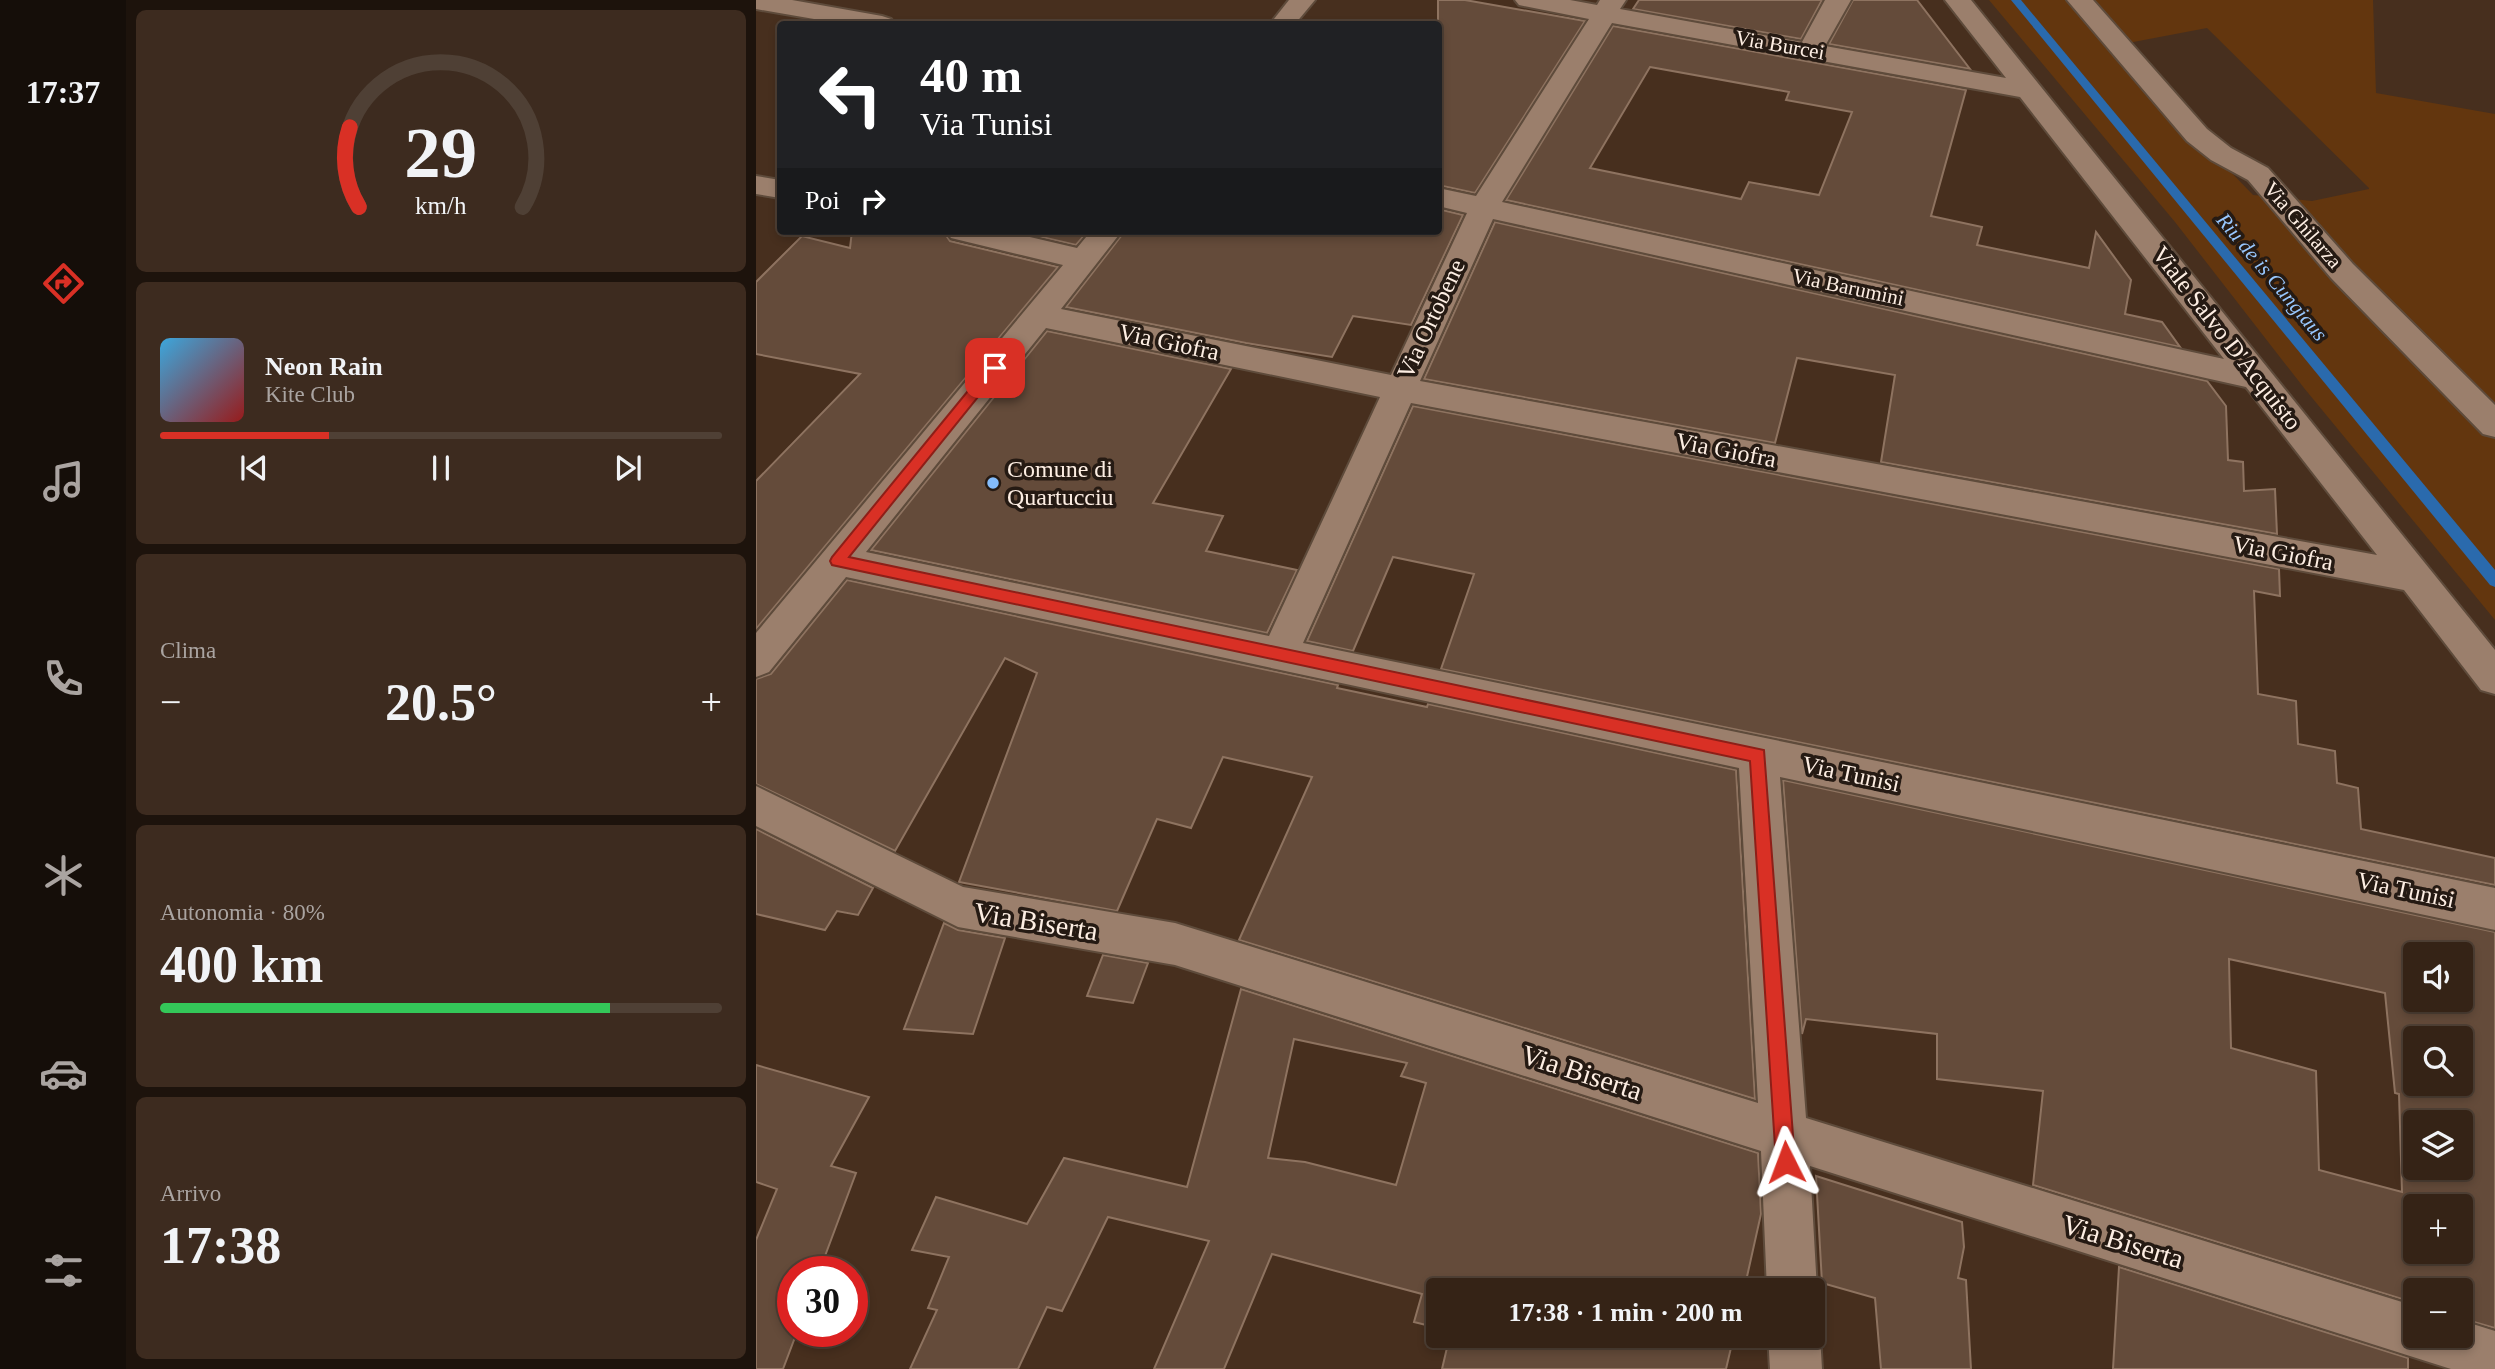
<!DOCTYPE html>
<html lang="it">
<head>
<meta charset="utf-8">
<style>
  body { margin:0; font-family:Georgia,serif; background:#3d2b1f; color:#f1f3f6; height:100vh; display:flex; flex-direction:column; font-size:26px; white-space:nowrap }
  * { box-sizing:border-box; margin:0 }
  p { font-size:23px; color:#aaa4a1 }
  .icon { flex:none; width:38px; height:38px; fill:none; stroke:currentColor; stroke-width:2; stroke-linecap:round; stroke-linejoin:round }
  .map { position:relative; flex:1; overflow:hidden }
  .side { display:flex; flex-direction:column; gap:10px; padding:10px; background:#1d130c; width:630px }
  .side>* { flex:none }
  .hud { position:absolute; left:21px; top:21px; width:665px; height:214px; border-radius:7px; box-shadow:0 4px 10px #0003,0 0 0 2px #4f4035; background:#202124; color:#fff; overflow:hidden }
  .controls { position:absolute; left:1647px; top:942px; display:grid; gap:14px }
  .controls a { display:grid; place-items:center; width:70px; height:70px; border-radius:7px; background:#352316; box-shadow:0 4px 10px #0003,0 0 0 2px #4f4035; font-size:35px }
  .speed { position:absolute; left:21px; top:1256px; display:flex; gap:14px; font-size:35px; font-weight:700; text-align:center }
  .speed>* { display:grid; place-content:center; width:91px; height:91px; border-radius:50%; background:#352316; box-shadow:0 4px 10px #0003,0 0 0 2px #4f4035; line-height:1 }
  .speed .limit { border:10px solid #d22; background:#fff; color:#111 }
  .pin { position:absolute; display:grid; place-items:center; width:60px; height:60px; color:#fff; margin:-30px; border-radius:14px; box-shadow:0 4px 10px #0006 }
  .me { position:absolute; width:77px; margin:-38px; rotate:357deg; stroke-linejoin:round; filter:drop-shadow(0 0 5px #0008) }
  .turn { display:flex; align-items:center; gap:24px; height:147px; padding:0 28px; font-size:32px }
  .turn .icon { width:91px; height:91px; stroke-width:2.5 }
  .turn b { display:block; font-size:49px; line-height:60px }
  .then { display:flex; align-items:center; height:66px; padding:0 28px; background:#0003; gap:14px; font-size:26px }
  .big { font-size:52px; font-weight:600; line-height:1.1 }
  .side .tile { flex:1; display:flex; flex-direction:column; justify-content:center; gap:10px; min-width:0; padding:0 24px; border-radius:10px; background:#3d2b1f }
  .side .dial { align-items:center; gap:0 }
  .dial svg { height:182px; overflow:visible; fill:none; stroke:#4f4035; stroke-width:7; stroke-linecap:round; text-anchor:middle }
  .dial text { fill:#f1f3f6; stroke:none }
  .song { display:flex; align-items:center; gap:21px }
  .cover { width:84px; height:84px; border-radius:10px; background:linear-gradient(135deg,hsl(200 70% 55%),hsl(0 70% 35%)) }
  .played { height:7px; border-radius:4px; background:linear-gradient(90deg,#d93025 30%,#4f4035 30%) }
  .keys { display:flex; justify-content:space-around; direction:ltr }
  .heat { display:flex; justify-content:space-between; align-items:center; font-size:38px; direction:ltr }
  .charge { height:10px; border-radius:5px; background:linear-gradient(90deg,#34c759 80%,#4f4035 0) }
  .trip { position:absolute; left:670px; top:1278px; width:399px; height:70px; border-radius:7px; background:#352316; box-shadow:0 4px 10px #0003,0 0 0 2px #4f4035; font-weight:600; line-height:70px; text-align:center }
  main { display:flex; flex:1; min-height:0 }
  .dock { display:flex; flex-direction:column; width:126px; justify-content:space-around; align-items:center; background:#150e09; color:#aaa4a1 }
  .dock .icon { width:49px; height:49px }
  .dock .active { color:#d93025 }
  .dock b { font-size:32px; color:#f1f3f6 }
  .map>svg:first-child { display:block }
</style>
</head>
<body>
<main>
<nav class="dock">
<b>17:37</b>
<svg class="icon active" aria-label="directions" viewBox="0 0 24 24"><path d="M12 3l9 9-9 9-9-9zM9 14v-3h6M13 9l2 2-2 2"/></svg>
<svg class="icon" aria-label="music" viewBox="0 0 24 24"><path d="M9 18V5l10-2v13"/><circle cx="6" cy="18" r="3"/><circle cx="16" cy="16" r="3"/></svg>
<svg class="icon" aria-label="phone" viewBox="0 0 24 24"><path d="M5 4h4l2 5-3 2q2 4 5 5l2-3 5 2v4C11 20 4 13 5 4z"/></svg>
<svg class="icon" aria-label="climate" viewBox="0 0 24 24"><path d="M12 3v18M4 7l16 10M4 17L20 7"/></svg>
<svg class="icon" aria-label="car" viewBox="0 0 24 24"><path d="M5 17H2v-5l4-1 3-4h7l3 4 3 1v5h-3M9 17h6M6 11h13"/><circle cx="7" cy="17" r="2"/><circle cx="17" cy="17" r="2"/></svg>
<svg class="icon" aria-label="filters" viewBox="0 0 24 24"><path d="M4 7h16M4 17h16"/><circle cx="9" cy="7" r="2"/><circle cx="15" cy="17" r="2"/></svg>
</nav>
<section class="side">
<div class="tile dial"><svg viewBox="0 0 100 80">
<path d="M14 69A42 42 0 1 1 86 69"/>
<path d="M14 69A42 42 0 0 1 10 34" stroke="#d93025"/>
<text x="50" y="56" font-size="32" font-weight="700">29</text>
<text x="50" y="72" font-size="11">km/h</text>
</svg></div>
<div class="tile">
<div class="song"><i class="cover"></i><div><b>Neon Rain</b><p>Kite Club</p></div></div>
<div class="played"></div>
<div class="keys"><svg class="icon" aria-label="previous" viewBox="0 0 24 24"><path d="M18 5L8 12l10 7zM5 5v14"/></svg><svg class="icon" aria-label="pause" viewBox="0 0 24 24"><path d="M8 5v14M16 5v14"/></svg><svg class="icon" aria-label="next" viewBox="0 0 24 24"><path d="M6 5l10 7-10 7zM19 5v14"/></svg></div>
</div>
<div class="tile"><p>Clima</p>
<div class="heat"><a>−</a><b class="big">20.5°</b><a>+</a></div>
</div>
<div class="tile"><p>Autonomia · 80%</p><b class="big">400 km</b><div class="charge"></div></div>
<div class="tile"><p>Arrivo</p><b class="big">17:38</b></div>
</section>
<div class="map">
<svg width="1739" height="1369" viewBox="0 0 1739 1369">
  <rect width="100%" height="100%" fill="#472f1e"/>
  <!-- green -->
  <path fill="#63360e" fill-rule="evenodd" d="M1233,0H1617L1620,93L1739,114V620L1548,388L1419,222ZM1451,28L1613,188V189L1556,201L1497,195L1470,167L1429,135L1351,47Z"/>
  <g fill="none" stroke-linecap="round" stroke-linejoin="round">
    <!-- stream -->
    <path fill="#2a6aad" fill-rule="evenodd" d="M1255,0H1265L1739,570V587L1734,585Z"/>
  </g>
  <!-- building -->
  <g fill="#644b3a" stroke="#8e7360" stroke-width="2" fill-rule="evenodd">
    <path d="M682,0H709L829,21L719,193L682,185Z"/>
    <path d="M883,0H1066L1045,39L877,9Z"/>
    <path d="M1097,0H1161L1214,69L1073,44Z"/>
    <path d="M857,26L1210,90L1175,216L1226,227L1221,245L1333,268L1340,232L1375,280L1369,314L1406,322L1424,347L750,200ZM894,67L1033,92L1030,100L1096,112L1063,195L993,182L985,199L834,168Z"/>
    <path d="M682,209L707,215L655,325L597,316L576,357L490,343L310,307L369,231H682Z"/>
    <path d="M739,222L1451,381L1470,406L1472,460L1487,462L1488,491L1519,489L1521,534L1125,462L1139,375L1041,358L1019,443L668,379Z"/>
    <path d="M96,231H187L194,241L302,267L0,629V481L104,374L0,354V282L46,236L94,248Z"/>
    <path d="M260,231H332L320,245Z"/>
    <path d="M291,331L475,369L397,503L467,516L450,551L541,570L511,633L115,550Z"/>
    <path d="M657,406L1523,569L1524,596L1498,591L1502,694L1540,701L1542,744L1579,751L1581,783L1602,788L1605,829L1739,858V885L685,669L718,574L637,557L597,651L551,641Z"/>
    <path d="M91,580L582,685L581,688L671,707L672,704L980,770L999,1099L483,940L556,777L467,757L435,828L401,819L361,911L203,882L281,673L249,658L139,851L0,784V679L15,674Z"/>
    <path d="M1027,780L1739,932V1328L1704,1318V1290H1659V1303L1277,1185L1287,1091L1181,1079V1034L1050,1019L1046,1034ZM1659,954H1704V999H1659ZM1473,959L1629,993L1639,1093L1643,1094L1646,1192L1563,1170L1560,1071L1475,1048ZM1659,1038H1704V1083H1659ZM1659,1122H1704V1167H1659ZM1659,1206H1704V1251H1659Z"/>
    <path d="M0,829L117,888L102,915L81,911L69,930L0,914Z"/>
    <path d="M188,923L202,930L249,938L217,1034L148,1029Z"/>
    <path d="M347,955L392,963L377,1003L331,996Z"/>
    <path d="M485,989L1002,1153L1005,1214L988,1290H682V1328L658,1322L666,1294L516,1254L468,1369H398L453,1241L352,1217L306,1311L291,1307L262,1369H154L181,1310L172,1308L193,1257L156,1250L180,1197L271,1224L308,1158L431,1187ZM538,1039L651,1063L645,1076L670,1083L640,1185L549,1162L512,1158Z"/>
    <path d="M0,1065L113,1097L75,1166L100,1173L63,1272H37V1332H41L27,1369H0V1240L21,1189L0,1182Z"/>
    <path d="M1060,1176L1206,1222L1208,1247L1202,1278L1210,1280L1215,1369H1125L1119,1298L1066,1283Z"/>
    <path d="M1363,1267L1652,1358V1369H1357Z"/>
    <path d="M694,1335H978L970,1369H686Z"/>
  </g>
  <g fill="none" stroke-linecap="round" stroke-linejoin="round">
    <defs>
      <g id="minor">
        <path d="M0,0H36L126,16L135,19L139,24H87L0,9Z"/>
        <path d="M533,0H559L539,24H514Z"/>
        <path d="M759,0H814L841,5L844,0H870L864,9L1046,42L1069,0H1095L1069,46L1250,78L1189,0H1215L1739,650V694L1725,690L1648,590L655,403L547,643L1739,888V930L1024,777L1050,1118L1659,1306V1335H1704V1320L1739,1331V1369H1695L1054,1166L1061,1290L1057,1300V1290H1011L1005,1151L419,965L202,927L0,826V786L207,887L419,923L1002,1103L983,768L90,577L13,672L0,677V633L307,265L195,238L190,231H248L321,248L335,231H366L305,309L635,375L711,213L682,206V188L720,196L833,19L763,5ZM856,23L1264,97L1468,359L746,202ZM737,219L1490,387L1621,555L664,381ZM290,328L624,397L513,636L110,552Z"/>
        <path d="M1311,0H1337L1451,129L1475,148L1512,168L1597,264L1739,405V437L1727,434L1575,278L1492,180L1455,160L1431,141Z"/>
        <path d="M0,176L24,180V198L0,194Z"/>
        <path d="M1057,1319L1064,1335L1066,1369H1014L1012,1335H1057Z"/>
      </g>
    </defs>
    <!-- minor casing -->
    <use href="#minor" stroke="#5e4b3b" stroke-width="4"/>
    <!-- minor -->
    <use href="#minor" fill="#9b7f6c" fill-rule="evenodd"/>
  </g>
  <!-- route -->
  <path fill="#d93025" stroke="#8d1f18" stroke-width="2" d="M239,363L243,364V371L93,557L1008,750L1039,1162L1037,1169L1030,1172L1023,1169L1020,1162L994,761L76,565L74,561L76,557L234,364Z"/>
  <!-- markers -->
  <circle fill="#84bcfb" stroke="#251a13" stroke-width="2.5" cx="237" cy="483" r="7"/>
  <g text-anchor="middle" stroke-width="7" stroke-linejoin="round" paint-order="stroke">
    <!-- far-street labels -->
    <g font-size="21" fill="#fdeee3" stroke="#251a13">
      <text transform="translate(1024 45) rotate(10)" y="7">Via Burcei</text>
      <text transform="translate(1547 225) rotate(49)" y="7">Via Ghilarza</text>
      <text transform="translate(1092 287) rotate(12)" y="7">Via Barumini</text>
    </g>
    <!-- far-water labels -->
    <g font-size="21" font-style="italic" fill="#98c7fe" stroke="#251a13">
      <text transform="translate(1516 277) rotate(50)" y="7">Riu de is Cungiaus</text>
    </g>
    <!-- street labels -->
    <g font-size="24" fill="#fdeee3" stroke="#251a13">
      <text transform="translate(675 319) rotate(-65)" y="8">Via Ortobene</text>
      <text transform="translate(1471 338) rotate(52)" y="8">Viale Salvo D'Acquisto</text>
      <text transform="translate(413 342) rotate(12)" y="8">Via Giofra</text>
      <text transform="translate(970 450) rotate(11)" y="8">Via Giofra</text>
      <text transform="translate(1527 553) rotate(11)" y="8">Via Giofra</text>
      <text transform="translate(1095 774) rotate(12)" y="8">Via Tunisi</text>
      <text transform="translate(1650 890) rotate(12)" y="8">Via Tunisi</text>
    </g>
    <!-- poi labels -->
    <g font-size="24" fill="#fdeee3" stroke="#251a13" text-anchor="start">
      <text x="251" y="477">Comune di<tspan x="251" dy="28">Quartucciu</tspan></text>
    </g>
    <!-- near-street labels -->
    <g font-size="28" fill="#fdeee3" stroke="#251a13">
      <text transform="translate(280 921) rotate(9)" y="10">Via Biserta</text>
      <text transform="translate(826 1072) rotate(18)" y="10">Via Biserta</text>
      <text transform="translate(1367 1241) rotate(17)" y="10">Via Biserta</text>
    </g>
  </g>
</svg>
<div class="controls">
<a><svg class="icon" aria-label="sound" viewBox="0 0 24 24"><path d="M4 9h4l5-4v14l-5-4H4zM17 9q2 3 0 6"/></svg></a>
<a><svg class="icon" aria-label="search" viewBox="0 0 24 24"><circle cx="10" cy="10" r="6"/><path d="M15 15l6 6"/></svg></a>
<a><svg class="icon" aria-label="layers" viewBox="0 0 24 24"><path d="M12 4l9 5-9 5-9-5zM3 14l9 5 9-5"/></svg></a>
<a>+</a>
<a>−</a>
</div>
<div class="speed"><div class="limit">30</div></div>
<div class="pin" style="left:239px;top:368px;background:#d93025"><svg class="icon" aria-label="arrive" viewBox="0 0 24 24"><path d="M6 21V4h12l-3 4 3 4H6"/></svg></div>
<svg class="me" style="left:1030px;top:1162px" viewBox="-20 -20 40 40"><path d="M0-17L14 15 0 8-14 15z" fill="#d93025" stroke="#fff" stroke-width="4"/></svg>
<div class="trip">17:38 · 1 min · 200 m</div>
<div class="hud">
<div class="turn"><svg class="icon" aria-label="left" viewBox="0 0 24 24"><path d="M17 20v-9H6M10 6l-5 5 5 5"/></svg><div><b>40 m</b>Via Tunisi</div></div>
<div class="then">Poi<svg class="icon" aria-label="right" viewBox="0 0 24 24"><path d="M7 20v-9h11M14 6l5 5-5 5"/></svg></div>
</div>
</div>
</main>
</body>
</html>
